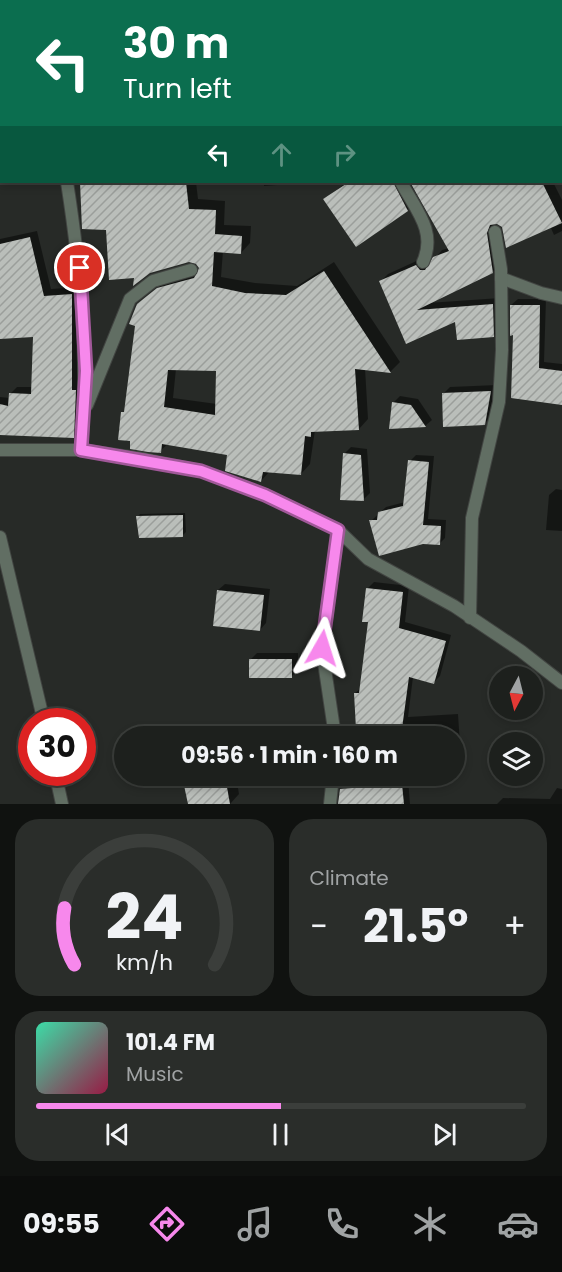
<!DOCTYPE html>
<html lang="en">
<head>
<meta charset="utf-8">
<style>
  body { margin:0; font-family:Poppins,sans-serif; background:#2a2d2a; color:#f1f3f6; height:100vh; display:flex; flex-direction:column; font-size:22px; white-space:nowrap }
  * { box-sizing:border-box; margin:0 }
  p { font-size:20px; color:#a0a3a4 }
  .icon { flex:none; width:33px; height:33px; fill:none; stroke:currentColor; stroke-width:2; stroke-linecap:round; stroke-linejoin:round }
  .map { position:relative; height:804px; overflow:hidden }
  .panel { display:flex; flex-direction:column; gap:15px; padding:15px; background:#101210; flex:1 }
  .panel>* { flex:none }
  .guide { position:absolute; left:0px; top:0px; width:562px; height:183px; box-shadow:0 3px 9px #0003,0 0 0 2px #3b3e3b; background:#0b6e4f; color:#fff; overflow:hidden }
  .needle { width:39px; rotate:187deg }
  .buttons { position:absolute; left:489px; top:666px; display:grid; gap:12px }
  .buttons a { display:grid; place-items:center; width:54px; height:54px; border-radius:50%; background:#1d201d; box-shadow:0 3px 9px #0003,0 0 0 2px #3b3e3b; font-size:30px }
  .speed { position:absolute; left:18px; top:708px; display:flex; gap:12px; font-size:30px; font-weight:700; text-align:center }
  .speed>* { display:grid; place-content:center; width:78px; height:78px; border-radius:50%; background:#1d201d; box-shadow:0 3px 9px #0003,0 0 0 2px #3b3e3b; line-height:1 }
  .speed .limit { border:9px solid #d22; background:#fff; color:#111 }
  .pin { position:absolute; display:grid; place-items:center; width:51px; height:51px; color:#fff; margin:-26px; border:3px solid #fff; border-radius:50%; box-shadow:0 2px 6px #0007 }
  .me { position:absolute; width:66px; margin:-33px; rotate:6deg; stroke-linejoin:round; filter:drop-shadow(0 0 4px #0008) }
  .turn { display:flex; align-items:center; gap:21px; height:126px; padding:0 24px; font-size:27px }
  .turn .icon { width:78px; height:78px; stroke-width:2.5 }
  .turn b { display:block; font-size:42px; line-height:51px }
  .lanes { display:flex; align-items:center; height:57px; padding:0 24px; background:#0003; justify-content:center; gap:30px; direction:ltr }
  .lanes .off { opacity:.35 }
  .big { font-size:45px; font-weight:700; line-height:1.1 }
  .panel .tile { flex:1; display:flex; flex-direction:column; justify-content:center; gap:9px; min-width:0; padding:0 21px; border-radius:24px; background:#2a2d2a }
  .panel .dial { align-items:center; gap:0 }
  .dial svg { height:156px; overflow:visible; fill:none; stroke:#3b3e3b; stroke-width:7; stroke-linecap:round; text-anchor:middle }
  .dial text { fill:#f1f3f6; stroke:none }
  .song { display:flex; align-items:center; gap:18px }
  .cover { width:72px; height:72px; border-radius:9px; background:linear-gradient(135deg,hsl(160 70% 55%),hsl(340 70% 35%)) }
  .played { height:6px; border-radius:3px; background:linear-gradient(90deg,#f788ec 50%,#3b3e3b 50%) }
  .keys { display:flex; justify-content:space-around; direction:ltr }
  .heat { display:flex; justify-content:space-between; align-items:center; font-size:33px; direction:ltr }
  .panel .tiles { flex:1; display:grid; gap:15px; grid-template-columns:1fr 1fr }
  .tile:last-child { grid-column:span 2 }
  .trip { position:absolute; left:114px; top:726px; width:351px; height:60px; border-radius:30px; background:#1d201d; box-shadow:0 3px 9px #0003,0 0 0 2px #3b3e3b; font-weight:700; line-height:60px; text-align:center }
  .tab-bar { display:flex; height:96px; justify-content:space-around; align-items:center; background:#0c0d0c; color:#a0a3a4 }
  .tab-bar .icon { width:42px; height:42px }
  .tab-bar .selected { color:#f788ec }
  .tab-bar b { font-size:27px; color:#f1f3f6 }
  .map>svg:first-child { display:block }
</style>
</head>
<body>
<div class="map">
<svg width="562" height="804" viewBox="0 0 562 804">
  <defs>
    <pattern id="building-hatch" width="6" height="6" patternUnits="userSpaceOnUse" patternTransform="scale(1.5)"><rect width="6" height="6" fill="#babeba"/><path d="M-1 1l2-2M0 6l6-6M5 7l2-2" fill="none" stroke="#9b9e9b"/></pattern>
  </defs>
  <rect width="100%" height="100%" fill="#272a27"/>
  <!-- shadow -->
  <g fill="#0007" fill-rule="evenodd">
    <path d="M12,0H73L75,2H13Z"/>
    <path d="M124,0H166L167,2H124Z"/>
    <path d="M408,0H434L408,2Z"/>
    <path d="M562,70V114L561,112Z"/>
    <path d="M0,92H2L0,138Z"/>
    <path d="M0,143L2,145V181H0Z"/>
    <path d="M2,182H45L42,184Z"/>
    <path d="M81,182H196L198,199L225,201L224,225L251,226L250,243L241,253L223,251L221,277L255,283L297,286L334,262L400,362L390,372L365,368L368,419L359,429L315,430L310,464L301,474L270,471L261,481L227,470L229,454L168,444L160,451L132,440L123,413L126,409L138,305L168,279L200,270V266L189,260L136,276L108,228L83,227ZM176,369H218L217,404L173,398Z"/>
    <path d="M264,182H316L264,186Z"/>
    <path d="M347,182H403L415,203L407,210L325,199Z"/>
    <path d="M412,182H553L562,200V231L554,235L550,226H503L494,223L500,264L492,272L428,303L500,298V328L493,336L456,320L407,342L381,281L388,274L423,258L431,263L442,250L449,248Z"/>
    <path d="M37,231L51,289L79,287L80,430L73,437L0,434V397L10,398V394L17,387H33L34,335L0,337V239Z"/>
    <path d="M518,299H546L544,362L562,364V403L515,334L511,305Z"/>
    <path d="M497,385L491,417L485,423L443,394L450,387Z"/>
    <path d="M400,396L418,399L432,420L425,426L390,427L393,403Z"/>
    <path d="M351,447L367,449L370,493L363,500L344,454Z"/>
    <path d="M416,455L434,456L428,519L446,520L445,538L439,544L371,521L386,507L405,502L410,461Z"/>
    <path d="M556,489L562,490V531L546,530L549,495Z"/>
    <path d="M185,513L186,532L183,535L137,517L140,514Z"/>
    <path d="M374,582L409,586L405,622L451,635L440,676L434,682L413,677L408,717L458,714L460,744L454,749V736H392L366,733L355,693L361,688L370,621L368,588Z"/>
    <path d="M225,584L270,589L266,623L260,630L218,590Z"/>
    <path d="M257,653H298V670L291,677L251,659Z"/>
    <path d="M227,731L228,736H199Z"/>
    <path d="M184,776H236L239,794L230,804H189Z"/>
    <path d="M408,778L410,804H373L372,787L378,781Z"/>
    <path d="M557,788L562,789V804H497L503,798L550,799Z"/>
  </g>
  <!-- building -->
  <g fill="url(#building-hatch)" fill-rule="evenodd">
    <path d="M80,182H186L189,209L216,210L215,234L242,236L241,254L214,252L212,286L245,293L286,295L324,271L391,373L355,369L359,430L311,432V437L305,436L301,475L263,472L261,482L225,471L227,455L162,444L161,453L148,452L130,449V441L118,440L121,412H124L135,326L129,324L137,304L157,288L194,278L199,268L196,264L189,262L150,273L133,286L134,278L109,280L106,230L82,229ZM168,370L216,371L215,415L164,407Z"/>
    <path d="M349,182H393L408,211L356,247L323,199Z"/>
    <path d="M410,182H542L562,223L506,248L502,227L497,224L490,225L487,233L493,273L417,310L493,304L494,337L457,340L455,322L406,344L379,281L416,265L420,270H425L433,257L449,251Z"/>
    <path d="M30,237L44,296L72,294V390H76L74,438L0,435V404L8,406L9,393L31,394L33,337L0,339V244Z"/>
    <path d="M510,305H540L539,368L562,371V405L511,398L513,335L510,336Z"/>
    <path d="M491,391L485,425L443,427L442,393Z"/>
    <path d="M392,402L411,405L426,427L389,429Z"/>
    <path d="M343,453L361,455L364,501L340,500Z"/>
    <path d="M408,460L429,462L423,525L441,526L440,545L423,544L379,556L369,520H377L378,512L403,506Z"/>
    <path d="M183,515V537L139,538L136,516Z"/>
    <path d="M366,588L403,592L399,628L446,641L434,684L409,677L401,736H373L374,728L356,729L354,693H359L368,622H362Z"/>
    <path d="M217,590L264,595L260,631L213,626Z"/>
    <rect x="249" y="659" width="43" height="19"/>
    <path d="M182,776H225L230,804H188Z"/>
    <path d="M402,784L404,804H338L340,789Z"/>
  </g>
  <g fill="none" stroke-linecap="round" stroke-linejoin="round">
    <defs>
      <g id="minor">
        <path d="M224,0V2"/>
        <path d="M338,0L339,2"/>
        <path d="M516,0L522,2"/>
        <path d="M310,2L318,0"/>
        <path d="M561,12H562"/>
        <path d="M0,147H2"/>
        <path d="M67,182C81,272 89,359 81,450"/>
        <path d="M401,182C415,209 437,231 423,262"/>
        <path d="M501,278L541,293L562,298"/>
        <path d="M87,405L130,299L153,281L191,270"/>
        <path d="M0,450H81L143,459L201,471L265,495L338,530L368,559L454,606L521,651L562,683"/>
        <path d="M0,537L44,722"/>
        <path d="M470,618L472,518L499,402L502,350L501,269L495,232"/>
        <path d="M335,736L322,649L338,530"/>
        <path d="M55,772L62,804"/>
        <path d="M330,804L333,776"/>
      </g>
    </defs>
    <!-- minor casing -->
    <use href="#minor" stroke="#424542" stroke-width="14"/>
    <!-- minor -->
    <use href="#minor" stroke="#616e63" stroke-width="12"/>
  </g>
  <g fill="none" stroke-linecap="round" stroke-linejoin="round">
    <defs>
      <path id="route" d="M80,268L86,371L81,450L201,471L265,495L338,530L322,648"/>
    </defs>
    <!-- route casing -->
    <use href="#route" stroke="#a15899" stroke-width="15"/>
    <!-- route -->
    <use href="#route" stroke="#f788ec" stroke-width="10"/>
  </g>
</svg>
<div class="buttons">
<a><svg class="needle" viewBox="-14 -14 28 28"><path d="M0-13l5 13h-10z" fill="#e53935"/><path d="M0 13l5-13h-10z" fill="#a0a3a4"/></svg></a>
<a><svg class="icon" aria-label="layers" viewBox="0 0 24 24"><path d="M12 4l9 5-9 5-9-5zM3 14l9 5 9-5"/></svg></a>
</div>
<div class="speed"><div class="limit">30</div></div>
<div class="pin" style="left:80px;top:268px;background:#d93025"><svg class="icon" aria-label="arrive" viewBox="0 0 24 24"><path d="M6 21V4h12l-3 4 3 4H6"/></svg></div>
<svg class="me" style="left:322px;top:648px" viewBox="-20 -20 40 40"><path d="M0-17L14 15 0 8-14 15z" fill="#f788ec" stroke="#fff" stroke-width="4"/></svg>
<div class="trip">09:56 · 1 min · 160 m</div>
<div class="guide">
<div class="turn"><svg class="icon" aria-label="left" viewBox="0 0 24 24"><path d="M17 20v-9H6M10 6l-5 5 5 5"/></svg><div><b>30 m</b>Turn left</div></div>
<div class="lanes"><svg class="icon" aria-label="left" viewBox="0 0 24 24"><path d="M17 20v-9H6M10 6l-5 5 5 5"/></svg><svg class="icon off" aria-label="ahead" viewBox="0 0 24 24"><path d="M12 20V5M6 11l6-6 6 6"/></svg><svg class="icon off" aria-label="right" viewBox="0 0 24 24"><path d="M7 20v-9h11M14 6l5 5-5 5"/></svg></div>
</div>
</div>
<section class="panel">
<div class="tiles">
<div class="tile dial"><svg viewBox="0 0 100 80">
<path d="M14 69A42 42 0 1 1 86 69"/>
<path d="M14 69A42 42 0 0 1 9 40" stroke="#f788ec"/>
<text x="50" y="56" font-size="32" font-weight="700">24</text>
<text x="50" y="72" font-size="11">km/h</text>
</svg></div>
<div class="tile"><p>Climate</p>
<div class="heat"><a>−</a><b class="big">21.5°</b><a>+</a></div>
</div>
<div class="tile">
<div class="song"><i class="cover"></i><div><b>101.4 FM</b><p>Music</p></div></div>
<div class="played"></div>
<div class="keys"><svg class="icon" aria-label="previous" viewBox="0 0 24 24"><path d="M18 5L8 12l10 7zM5 5v14"/></svg><svg class="icon" aria-label="pause" viewBox="0 0 24 24"><path d="M8 5v14M16 5v14"/></svg><svg class="icon" aria-label="next" viewBox="0 0 24 24"><path d="M6 5l10 7-10 7zM19 5v14"/></svg></div>
</div>
</div>
</section>
<nav class="tab-bar">
<b>09:55</b>
<svg class="icon selected" aria-label="directions" viewBox="0 0 24 24"><path d="M12 3l9 9-9 9-9-9zM9 14v-3h6M13 9l2 2-2 2"/></svg>
<svg class="icon" aria-label="music" viewBox="0 0 24 24"><path d="M9 18V5l10-2v13"/><circle cx="6" cy="18" r="3"/><circle cx="16" cy="16" r="3"/></svg>
<svg class="icon" aria-label="phone" viewBox="0 0 24 24"><path d="M5 4h4l2 5-3 2q2 4 5 5l2-3 5 2v4C11 20 4 13 5 4z"/></svg>
<svg class="icon" aria-label="climate" viewBox="0 0 24 24"><path d="M12 3v18M4 7l16 10M4 17L20 7"/></svg>
<svg class="icon" aria-label="car" viewBox="0 0 24 24"><path d="M5 17H2v-5l4-1 3-4h7l3 4 3 1v5h-3M9 17h6M6 11h13"/><circle cx="7" cy="17" r="2"/><circle cx="17" cy="17" r="2"/></svg>
</nav>
</body>
</html>
